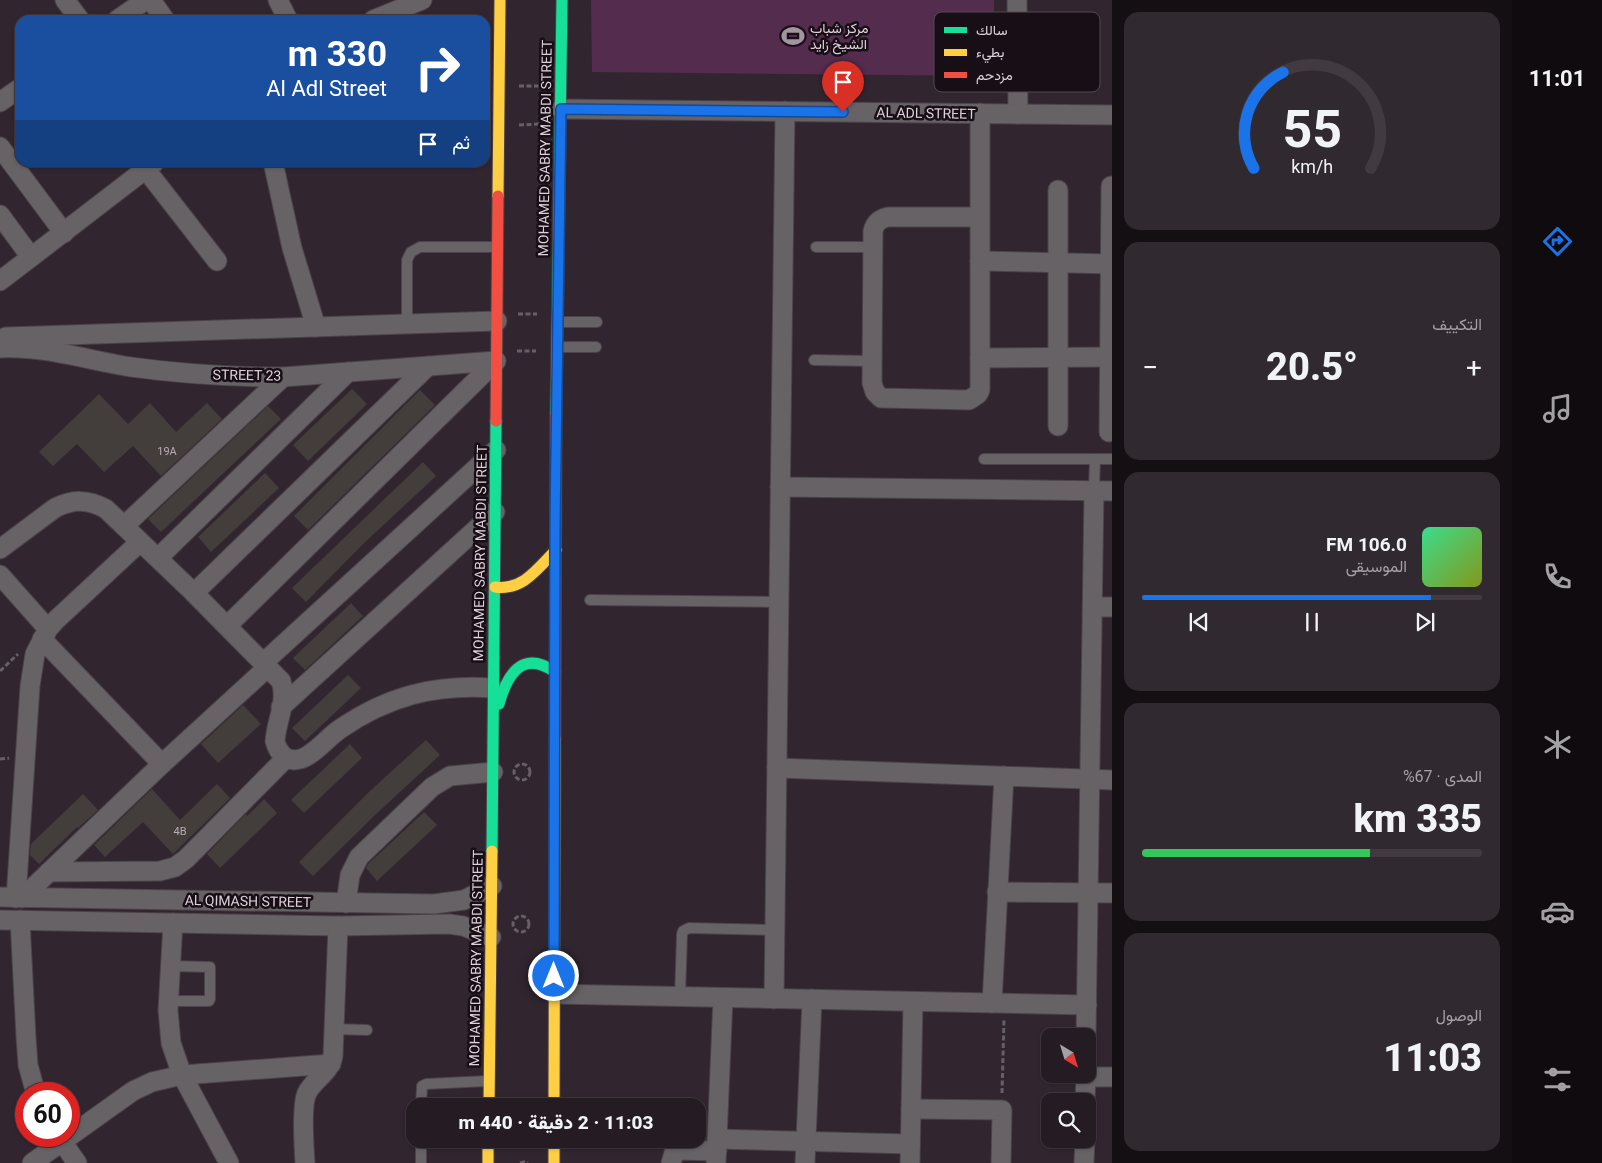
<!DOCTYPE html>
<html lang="ar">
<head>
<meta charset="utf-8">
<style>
  body { margin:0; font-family:Roboto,Vazirmatn,sans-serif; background:#312930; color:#f1f3f6; direction:rtl; height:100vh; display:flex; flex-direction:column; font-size:19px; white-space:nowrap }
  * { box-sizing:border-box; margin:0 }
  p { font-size:16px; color:#a3a1a6 }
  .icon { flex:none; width:28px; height:28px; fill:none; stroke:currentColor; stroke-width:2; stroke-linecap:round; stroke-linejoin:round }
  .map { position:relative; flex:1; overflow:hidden; direction:ltr }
  .sheet { display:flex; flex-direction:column; gap:12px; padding:12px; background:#140f13; width:400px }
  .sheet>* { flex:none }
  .top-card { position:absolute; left:15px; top:15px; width:475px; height:152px; border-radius:15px; box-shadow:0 1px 4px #0004,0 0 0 1px #423a41; direction:rtl; background:#1a4fa0; color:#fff; overflow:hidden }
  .needle { width:32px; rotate:142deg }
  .controls { position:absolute; left:1041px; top:1028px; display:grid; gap:10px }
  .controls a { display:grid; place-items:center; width:55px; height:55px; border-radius:10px; background:#251c23; box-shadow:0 1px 4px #0004,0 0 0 1px #423a41; font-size:25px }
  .speed { position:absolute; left:15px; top:1082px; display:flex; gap:10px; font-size:25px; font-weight:700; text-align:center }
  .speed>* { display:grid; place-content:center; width:65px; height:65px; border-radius:50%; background:#251c23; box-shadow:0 1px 4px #0004,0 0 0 1px #423a41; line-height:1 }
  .speed .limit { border:8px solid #d22; background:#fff; color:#111 }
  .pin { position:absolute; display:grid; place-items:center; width:42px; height:42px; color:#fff; margin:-51px -21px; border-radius:50% 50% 50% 0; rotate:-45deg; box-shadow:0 0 5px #0007 }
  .pin .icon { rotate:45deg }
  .me { position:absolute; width:55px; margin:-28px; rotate:0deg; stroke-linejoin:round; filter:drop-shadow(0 0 4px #0008) }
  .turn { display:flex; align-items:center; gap:18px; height:105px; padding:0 20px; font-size:22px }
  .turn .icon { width:65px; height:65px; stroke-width:2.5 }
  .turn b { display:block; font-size:35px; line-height:42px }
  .then { display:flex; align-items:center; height:48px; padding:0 20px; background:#0003; gap:10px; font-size:19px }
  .big { font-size:38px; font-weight:800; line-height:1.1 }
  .sheet .tile { flex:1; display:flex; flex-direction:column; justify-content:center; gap:8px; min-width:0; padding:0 18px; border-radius:15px; background:#312930 }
  .sheet .dial { align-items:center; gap:0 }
  .dial svg { height:130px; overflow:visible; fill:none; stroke:#423a41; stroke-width:7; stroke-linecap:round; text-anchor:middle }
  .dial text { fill:#f1f3f6; stroke:none }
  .song { display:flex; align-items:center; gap:15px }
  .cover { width:60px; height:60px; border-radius:8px; background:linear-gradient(135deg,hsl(150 70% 55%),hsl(70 70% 35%)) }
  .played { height:5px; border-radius:2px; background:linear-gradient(90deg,#1a73e8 85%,#423a41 85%) }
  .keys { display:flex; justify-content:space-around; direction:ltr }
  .heat { display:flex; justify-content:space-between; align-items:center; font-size:28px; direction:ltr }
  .charge { height:8px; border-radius:4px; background:linear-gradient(90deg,#34c759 67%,#423a41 0) }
  .trip { position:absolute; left:406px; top:1098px; width:300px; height:50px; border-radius:15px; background:#251c23; box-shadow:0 1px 4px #0004,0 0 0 1px #423a41; font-weight:800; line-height:50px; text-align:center; direction:rtl }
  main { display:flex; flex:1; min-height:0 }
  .menu { display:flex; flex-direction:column; width:90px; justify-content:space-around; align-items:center; background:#0f0b0e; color:#a3a1a6 }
  .menu .icon { width:35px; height:35px }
  .menu .active { color:#1a73e8 }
  .menu b { font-size:22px; color:#f1f3f6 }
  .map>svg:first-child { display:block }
</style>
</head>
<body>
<main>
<nav class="menu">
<b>11:01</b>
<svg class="icon active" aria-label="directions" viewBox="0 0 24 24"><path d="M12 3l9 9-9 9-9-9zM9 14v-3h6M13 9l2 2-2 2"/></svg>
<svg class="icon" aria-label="music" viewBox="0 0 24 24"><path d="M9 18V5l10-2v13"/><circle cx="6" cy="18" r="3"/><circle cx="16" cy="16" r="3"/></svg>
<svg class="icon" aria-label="phone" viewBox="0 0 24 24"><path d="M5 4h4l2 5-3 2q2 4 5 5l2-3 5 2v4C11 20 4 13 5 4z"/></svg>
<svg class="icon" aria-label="climate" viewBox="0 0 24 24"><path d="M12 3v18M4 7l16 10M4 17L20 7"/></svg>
<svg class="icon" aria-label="car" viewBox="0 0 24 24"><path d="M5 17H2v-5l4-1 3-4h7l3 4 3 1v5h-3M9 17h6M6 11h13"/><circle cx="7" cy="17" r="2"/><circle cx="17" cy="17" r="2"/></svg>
<svg class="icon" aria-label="filters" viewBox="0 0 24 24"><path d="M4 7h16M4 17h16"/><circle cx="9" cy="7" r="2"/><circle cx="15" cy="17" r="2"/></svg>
</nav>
<section class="sheet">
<div class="tile dial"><svg viewBox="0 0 100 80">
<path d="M14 69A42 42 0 1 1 86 69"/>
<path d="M14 69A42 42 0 0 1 32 10" stroke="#1a73e8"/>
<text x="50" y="56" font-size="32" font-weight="700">55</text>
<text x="50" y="72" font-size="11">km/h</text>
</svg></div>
<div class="tile"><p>التكييف</p>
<div class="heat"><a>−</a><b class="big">20.5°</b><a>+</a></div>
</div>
<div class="tile">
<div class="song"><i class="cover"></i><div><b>106.0 FM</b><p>الموسيقى</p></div></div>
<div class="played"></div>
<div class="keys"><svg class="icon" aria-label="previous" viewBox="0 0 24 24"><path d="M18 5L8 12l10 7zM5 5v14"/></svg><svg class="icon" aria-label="pause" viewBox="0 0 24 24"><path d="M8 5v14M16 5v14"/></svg><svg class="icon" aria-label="next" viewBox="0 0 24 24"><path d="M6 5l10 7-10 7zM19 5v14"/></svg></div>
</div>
<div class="tile"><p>المدى · 67%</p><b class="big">335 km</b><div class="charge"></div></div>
<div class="tile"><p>الوصول</p><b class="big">11:03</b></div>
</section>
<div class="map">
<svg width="1112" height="1163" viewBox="0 0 1112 1163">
  <rect width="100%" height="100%" fill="#31262f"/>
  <!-- green -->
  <path fill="#542c4e" d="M591,0H994L995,76L592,72Z"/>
  <!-- building -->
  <g fill="#433d3c">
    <path d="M352,389L367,404L308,461L293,445Z"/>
    <path d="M420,390L435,405L308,530L294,516Z"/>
    <path d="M99,394L128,424L150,403L176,432L207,403L222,419L161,476L133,446L104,472L77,444L53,466L39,452Z"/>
    <path d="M268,406L281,419L161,532L148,519Z"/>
    <path d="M423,462L436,476L362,545L306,602L292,588Z"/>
    <path d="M265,473L279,488L211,552L198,537Z"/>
    <path d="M351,603L363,616L305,670L293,658Z"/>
    <path d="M348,675L361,688L305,741L292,728Z"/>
    <path d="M243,705L261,724L218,763L201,744Z"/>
    <path d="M426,740L440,755L375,815L313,876L299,862L370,791Z"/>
    <path d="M350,744L362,758L304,813L291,800Z"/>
    <path d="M217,784L230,798L173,854L143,822L105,857L94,845L152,789L180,820Z"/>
    <path d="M83,794L98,810L78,828L77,827L39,864L30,855L31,844Z"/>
    <path d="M264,799L277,813L220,868L207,854L246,814L247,816Z"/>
    <path d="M424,812L437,825L377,881L366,868L368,864Z"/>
  </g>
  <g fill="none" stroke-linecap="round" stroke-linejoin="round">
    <defs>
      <g id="lane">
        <path d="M816,247H873"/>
        <path d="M558,322H597"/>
        <path d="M407,324V260L411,252L420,247H497"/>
        <path d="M559,347H596"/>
        <path d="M814,360L872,361"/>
        <path d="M984,459H1112"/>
        <path d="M1094,490L1095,459"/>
        <path d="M590,600L779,602"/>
        <path d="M680,997L682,934L683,931L689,928L775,930"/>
        <path d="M168,1001H209L210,999V967L170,966"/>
        <path d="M334,1029L367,1030"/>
        <path d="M421,1106L422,1086L426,1084L487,1081"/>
        <path d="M421,1139V1163"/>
      </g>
      <g id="street">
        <path d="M65,0L80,20"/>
        <path d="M151,0L165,20"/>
        <path d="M278,0L288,20"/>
        <path d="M1017,0L1018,114"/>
        <path d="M117,20L146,0"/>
        <path d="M373,20L422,0"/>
        <path d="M0,102L20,88"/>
        <path d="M561,109L1112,115"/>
        <path d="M0,147L64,233"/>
        <path d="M140,162L217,261"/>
        <path d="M273,162L292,248L316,327"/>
        <path d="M0,215L31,257"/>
        <path d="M980,217H888C879,219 875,223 873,231L872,383L875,392L881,398L969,400L978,394L980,390V113"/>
        <path d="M980,261L1112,264"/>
        <path d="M0,281L155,162"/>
        <path d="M6,337L497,321"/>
        <path d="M0,348C45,346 87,360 131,367C182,374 232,377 283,377L496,361"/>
        <path d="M980,358L1112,357"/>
        <path d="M1058,426V190"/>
        <path d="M1109,432L1111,186"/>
        <path d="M780,487L1112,491"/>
        <path d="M124,526L283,377"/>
        <path d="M0,549L55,508C73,499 88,499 106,509L194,593L281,681C288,701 276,722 275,741C278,753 287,763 300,759C313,756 328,737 340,729C388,696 435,684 493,688"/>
        <path d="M158,558L348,372"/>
        <path d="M0,575L48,629"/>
        <path d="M194,593L428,366"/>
        <path d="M1093,607H1112"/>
        <path d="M227,626L496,361"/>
        <path d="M42,639L162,764"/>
        <path d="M263,663L496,450"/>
        <path d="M281,707L495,512"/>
        <path d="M777,768L1112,780"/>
        <path d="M49,872L160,871L175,867L186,859L286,758"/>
        <path d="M997,892L1112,893"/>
        <path d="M0,897L434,904L464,900L492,886"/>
        <path d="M16,898L30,686L35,654L48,629L56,620L140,542"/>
        <path d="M22,898L162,764L268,667"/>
        <path d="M346,903L350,875L359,857L432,787L450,776L493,772"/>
        <path d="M0,920L338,926L449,924L463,926L491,937"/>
        <path d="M20,920L26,1037L28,1065L36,1094"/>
        <path d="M173,923L168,1010L171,1043L182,1075L229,1163"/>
        <path d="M554,994L1087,1005"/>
        <path d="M774,999L785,111"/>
        <path d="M992,1003L1004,776"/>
        <path d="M1086,1036L1094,490"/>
        <path d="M1086,1077H1112"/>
        <path d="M1085,1101L1086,1074"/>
        <path d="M911,1109L1002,1110L1001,1163"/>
        <path d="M58,1136L77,1163"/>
        <path d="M717,1139L910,1144"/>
        <path d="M32,1163L133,1091L152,1082L182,1075L331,1064"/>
        <path d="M305,1163C304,1148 301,1105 307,1093C314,1079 330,1073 333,1056L338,926"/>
        <path d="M671,1163L674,1153L679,1150L717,1151"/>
        <path d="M716,1163L723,998"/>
        <path d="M805,1163L812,999"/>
        <path d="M910,1163L913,1002"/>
        <path d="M1084,1163L1085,1139"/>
      </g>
      <g id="fast">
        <path d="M556,413L562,0"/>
        <path d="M499,704C507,675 522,649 555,672"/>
        <path d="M492,851L496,421"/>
      </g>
      <g id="slow">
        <path d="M498,196L500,0"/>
        <path d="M495,587C523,591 538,568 556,550"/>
        <path d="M489,1106L492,851"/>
        <path d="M554,1106L555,738"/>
        <path d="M488,1139V1163"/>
        <path d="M554,1139V1163"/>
      </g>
      <g id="jam">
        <path d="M496,421L498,196"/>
        <path d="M555,738L556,413"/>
      </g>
    </defs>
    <!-- lane casing -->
    <use href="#lane" stroke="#4c424a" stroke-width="12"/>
    <!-- street casing -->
    <use href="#street" stroke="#4c424a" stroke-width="21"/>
    <!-- fast casing -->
    <use href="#fast" stroke="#4c424a" stroke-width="13"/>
    <!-- slow casing -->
    <use href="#slow" stroke="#4c424a" stroke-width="13"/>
    <!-- jam casing -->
    <use href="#jam" stroke="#4c424a" stroke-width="13"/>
    <!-- path -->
    <g stroke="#666065" stroke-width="3" stroke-dasharray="5 2.5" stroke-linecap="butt">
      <path d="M519,86H540"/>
      <path d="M519,125L540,124"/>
      <path d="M518,314H537"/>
      <path d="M517,351H536"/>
      <path d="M0,671L18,654"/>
      <path d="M0,759L9,758"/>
      <circle cx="522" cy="772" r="8"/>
      <circle cx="521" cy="924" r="8"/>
      <path d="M1002,1093L1004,1019"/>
      <path d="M520,1163L524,1162L528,1163"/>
    </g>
    <!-- lane -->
    <use href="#lane" stroke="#666265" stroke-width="10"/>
    <!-- street -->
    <use href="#street" stroke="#666265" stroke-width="19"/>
    <!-- fast -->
    <use href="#fast" stroke="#16e098" stroke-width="11"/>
    <!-- slow -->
    <use href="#slow" stroke="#ffcf43" stroke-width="11"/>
    <!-- jam -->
    <use href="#jam" stroke="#f24e42" stroke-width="11"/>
  </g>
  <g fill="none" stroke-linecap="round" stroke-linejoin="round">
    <defs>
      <path id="route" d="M554,976L555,524L561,109L843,112"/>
    </defs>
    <!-- route casing -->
    <use href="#route" stroke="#114b97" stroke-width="12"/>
    <!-- route -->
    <use href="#route" stroke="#1a73e8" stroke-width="9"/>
  </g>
  <!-- icons -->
  <defs>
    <symbol id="stadium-bare" viewBox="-9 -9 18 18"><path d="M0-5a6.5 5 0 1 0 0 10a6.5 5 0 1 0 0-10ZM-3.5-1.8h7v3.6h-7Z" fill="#a2959f" stroke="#180e16" stroke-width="2.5" paint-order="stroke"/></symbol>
  </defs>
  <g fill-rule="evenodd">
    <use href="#stadium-bare" x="777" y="20" width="32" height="32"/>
  </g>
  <g text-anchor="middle" stroke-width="5" stroke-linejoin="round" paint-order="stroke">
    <!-- number labels -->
    <g font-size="11" fill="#b8acb4">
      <text x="167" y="455">19A</text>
      <text x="180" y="835">4B</text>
    </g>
    <!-- poi labels -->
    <g font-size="14" fill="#dfd1dc" stroke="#180e16" text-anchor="start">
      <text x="810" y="33">مركز شباب<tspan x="810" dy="16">الشيخ زايد</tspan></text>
    </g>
    <!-- street labels -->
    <g font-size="14" fill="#dfd1dc" stroke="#180e16">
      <text transform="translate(926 113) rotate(1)" y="5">AL ADL STREET</text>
      <text transform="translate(545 148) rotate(-89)" y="5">MOHAMED SABRY MABDI STREET</text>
      <text transform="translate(247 375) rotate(1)" y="5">STREET 23</text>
      <text transform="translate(480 553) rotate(-89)" y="5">MOHAMED SABRY MABDI STREET</text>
      <text transform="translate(248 901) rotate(1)" y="5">AL QIMASH STREET</text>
      <text transform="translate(476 958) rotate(-89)" y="5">MOHAMED SABRY MABDI STREET</text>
    </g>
  </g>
  <!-- legend -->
  <rect x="934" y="12" width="166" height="80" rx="8" fill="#180e16" stroke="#544851" stroke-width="1"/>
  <rect x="944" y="27" width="23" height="6" fill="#16e098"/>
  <rect x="944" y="49" width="23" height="7" fill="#ffcf43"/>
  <rect x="944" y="72" width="23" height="6" fill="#f24e42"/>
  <g font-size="14" fill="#dfd1dc">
    <text x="976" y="35">سالك</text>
    <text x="976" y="57">بطيء</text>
    <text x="976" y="80">مزدحم</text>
  </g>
</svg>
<div class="controls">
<a><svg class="needle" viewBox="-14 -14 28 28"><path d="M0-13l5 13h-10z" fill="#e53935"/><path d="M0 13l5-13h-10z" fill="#a3a1a6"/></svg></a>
<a><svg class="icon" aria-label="search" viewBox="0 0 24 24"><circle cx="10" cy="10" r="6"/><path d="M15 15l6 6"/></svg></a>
</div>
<div class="speed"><div class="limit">60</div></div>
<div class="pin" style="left:843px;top:112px;background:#d93025"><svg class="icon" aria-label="arrive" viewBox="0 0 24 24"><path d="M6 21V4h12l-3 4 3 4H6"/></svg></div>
<svg class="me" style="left:554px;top:976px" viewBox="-20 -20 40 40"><circle r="17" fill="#1a73e8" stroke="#fff" stroke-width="3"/><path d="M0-11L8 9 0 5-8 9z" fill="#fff"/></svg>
<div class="trip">11:03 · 2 دقيقة · 440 m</div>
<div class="top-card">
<div class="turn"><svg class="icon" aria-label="right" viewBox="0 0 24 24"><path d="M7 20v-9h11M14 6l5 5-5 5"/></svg><div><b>330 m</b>Al Adl Street</div></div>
<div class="then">ثم<svg class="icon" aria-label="arrive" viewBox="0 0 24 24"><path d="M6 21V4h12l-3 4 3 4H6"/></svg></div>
</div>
</div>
</main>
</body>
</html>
